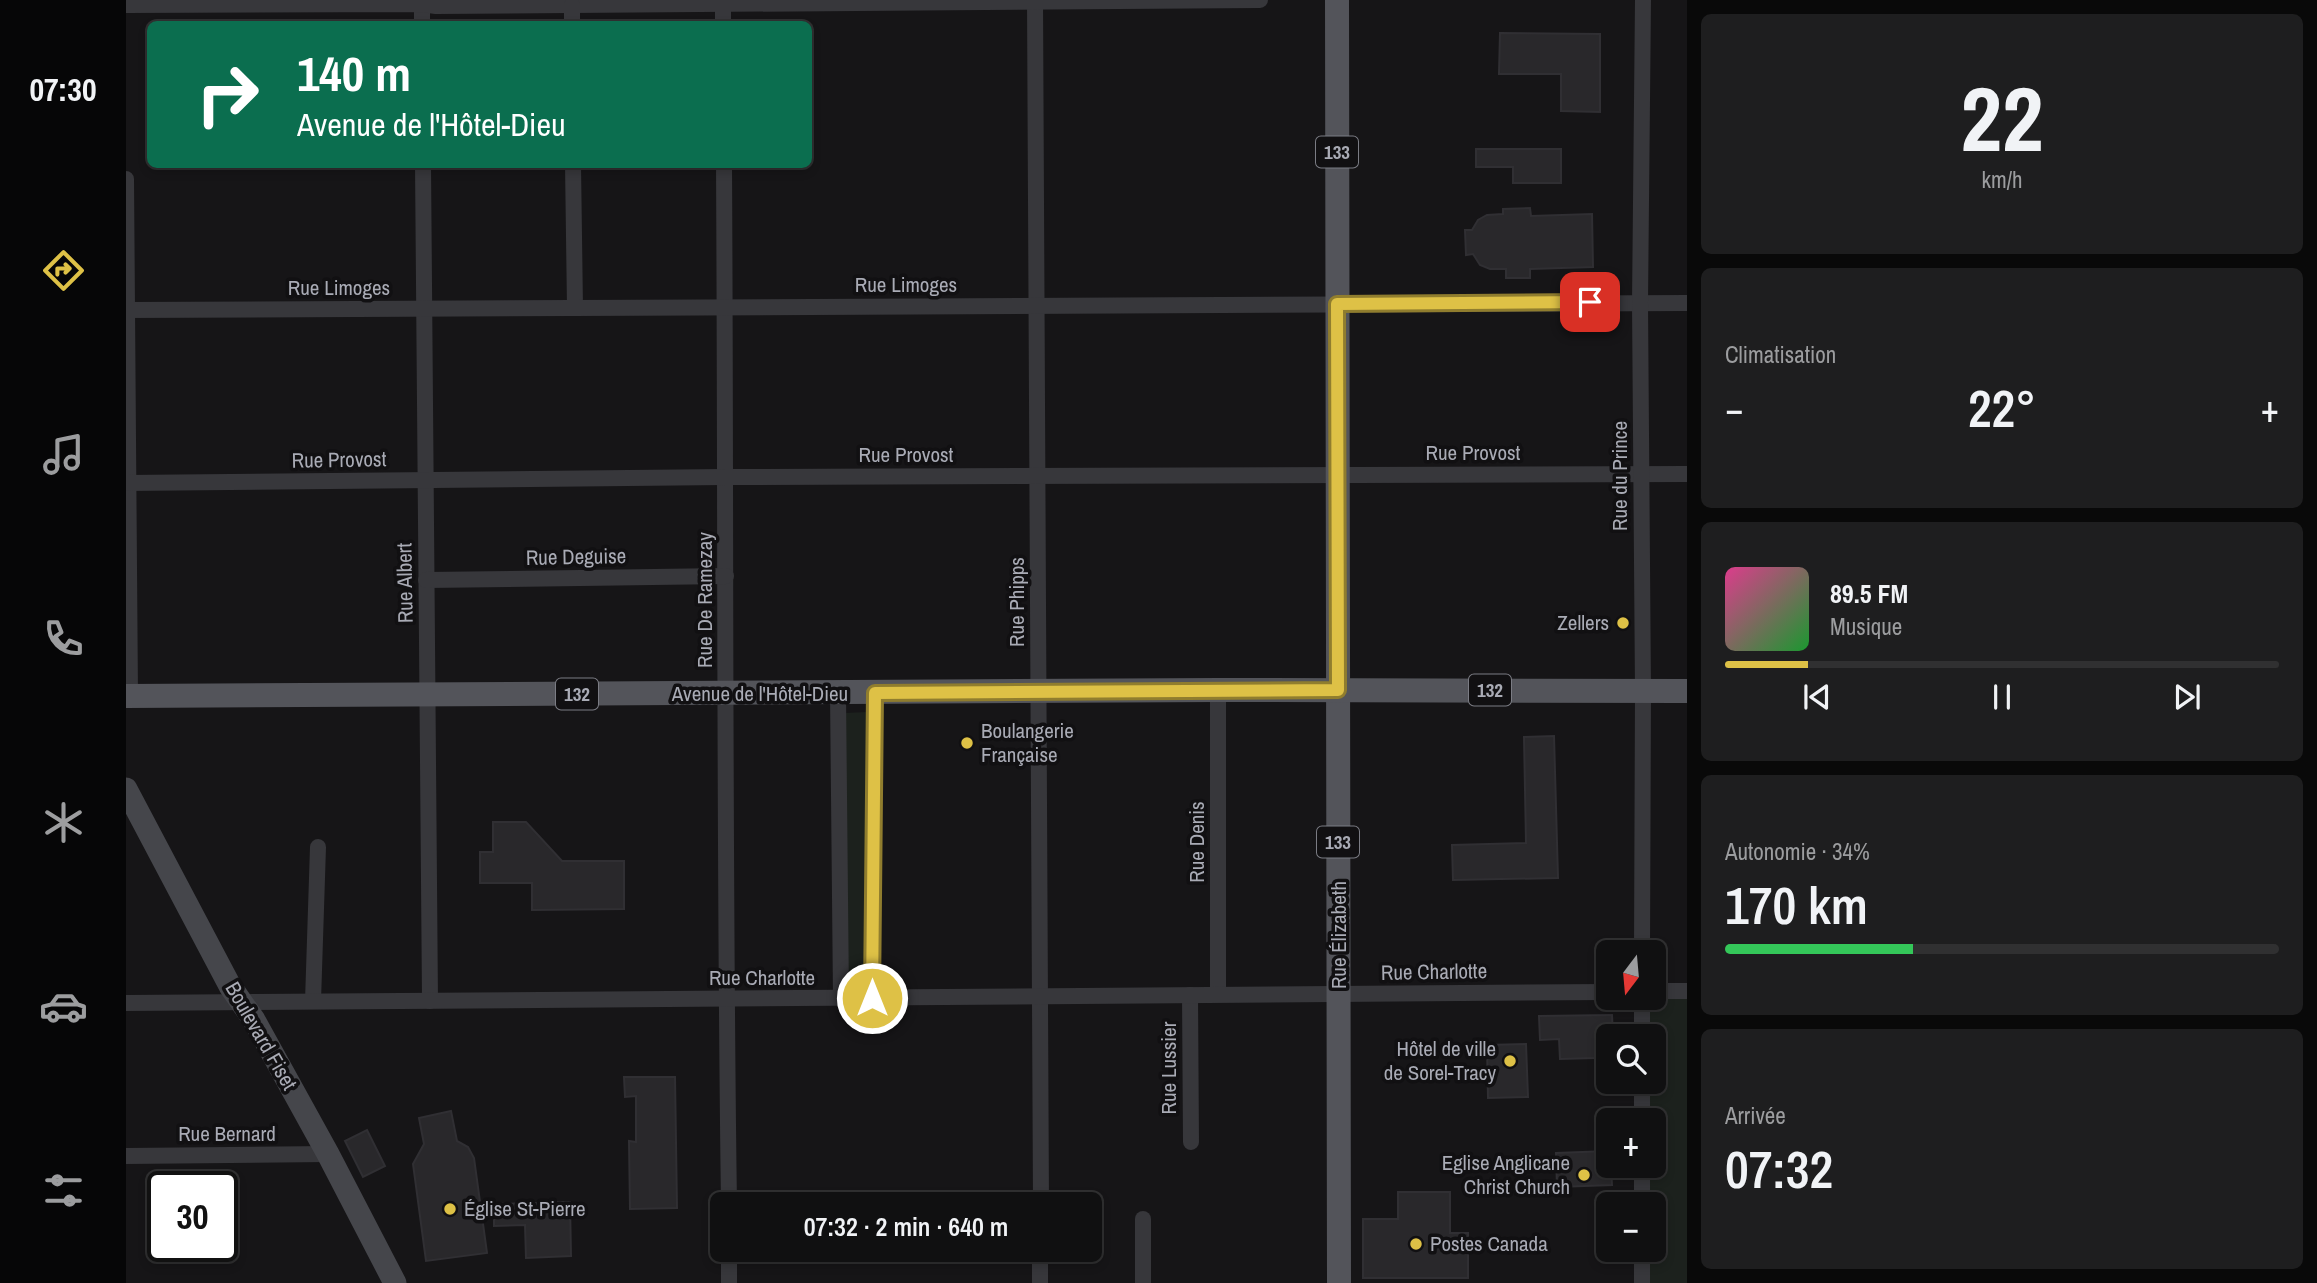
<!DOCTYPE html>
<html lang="fr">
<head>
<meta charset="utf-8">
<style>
  body { margin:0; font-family:"Archivo Narrow",sans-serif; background:#1e1e1f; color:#f1f3f6; height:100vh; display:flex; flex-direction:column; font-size:26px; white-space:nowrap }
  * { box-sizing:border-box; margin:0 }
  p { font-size:23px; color:#9c9d9f }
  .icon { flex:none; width:38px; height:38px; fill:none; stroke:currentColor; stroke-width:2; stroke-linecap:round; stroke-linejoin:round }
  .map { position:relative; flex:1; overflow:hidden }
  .panel { display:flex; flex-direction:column; gap:14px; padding:14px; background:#090909; width:630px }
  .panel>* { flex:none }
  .banner { position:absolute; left:21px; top:21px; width:665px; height:147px; border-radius:10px; box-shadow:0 4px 10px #0003,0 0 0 2px #303031; background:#0b6e4f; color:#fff; overflow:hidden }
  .needle { width:46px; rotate:196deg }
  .controls { position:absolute; left:1470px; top:940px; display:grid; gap:14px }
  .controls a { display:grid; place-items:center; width:70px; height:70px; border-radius:10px; background:#101011; box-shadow:0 4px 10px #0003,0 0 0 2px #303031; font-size:35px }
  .speed { position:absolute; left:21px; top:1171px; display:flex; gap:14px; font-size:35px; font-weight:700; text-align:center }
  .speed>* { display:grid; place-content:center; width:91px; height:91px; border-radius:50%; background:#101011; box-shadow:0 4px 10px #0003,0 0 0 2px #303031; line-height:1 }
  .speed .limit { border:4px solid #111; border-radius:10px; background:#fff; color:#111 }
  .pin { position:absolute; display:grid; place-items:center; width:60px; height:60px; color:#fff; margin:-30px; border-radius:14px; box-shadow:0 4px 10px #0006 }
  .me { position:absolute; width:77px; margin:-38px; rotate:0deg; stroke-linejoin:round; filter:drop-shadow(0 0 5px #0008) }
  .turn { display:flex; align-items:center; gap:24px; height:147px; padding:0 35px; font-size:32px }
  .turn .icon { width:91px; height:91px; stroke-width:2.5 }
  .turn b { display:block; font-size:49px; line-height:60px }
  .big { font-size:52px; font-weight:600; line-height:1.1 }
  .panel .card { flex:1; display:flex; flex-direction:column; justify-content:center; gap:10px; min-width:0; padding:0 24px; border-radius:10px; background:#1e1e1f }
  .panel .dial { align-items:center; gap:0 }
  .dial b { font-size:91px; line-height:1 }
  .song { display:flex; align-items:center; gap:21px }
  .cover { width:84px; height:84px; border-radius:10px; background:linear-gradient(135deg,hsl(330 70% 55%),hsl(130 70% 35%)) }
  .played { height:7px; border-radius:4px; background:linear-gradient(90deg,#dec146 15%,#303031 15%) }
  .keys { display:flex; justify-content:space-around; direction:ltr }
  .heat { display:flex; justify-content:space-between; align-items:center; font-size:38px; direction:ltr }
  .charge { height:10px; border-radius:5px; background:linear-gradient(90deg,#34c759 34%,#303031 0) }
  .trip { position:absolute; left:584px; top:1192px; width:392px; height:70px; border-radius:10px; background:#101011; box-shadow:0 4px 10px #0003,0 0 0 2px #303031; font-weight:600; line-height:70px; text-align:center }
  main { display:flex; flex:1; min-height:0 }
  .dock { display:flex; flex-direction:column; width:126px; justify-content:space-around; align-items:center; background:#060607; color:#9c9d9f }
  .dock .icon { width:49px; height:49px }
  .dock .current { color:#dec146 }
  .dock b { font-size:32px; color:#f1f3f6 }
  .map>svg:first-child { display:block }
</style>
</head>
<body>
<main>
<nav class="dock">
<b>07:30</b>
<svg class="icon current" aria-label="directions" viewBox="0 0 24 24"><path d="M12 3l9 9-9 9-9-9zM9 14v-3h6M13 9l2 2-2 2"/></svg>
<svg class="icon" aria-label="music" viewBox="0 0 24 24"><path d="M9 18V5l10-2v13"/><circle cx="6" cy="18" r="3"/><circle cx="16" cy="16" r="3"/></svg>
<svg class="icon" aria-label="phone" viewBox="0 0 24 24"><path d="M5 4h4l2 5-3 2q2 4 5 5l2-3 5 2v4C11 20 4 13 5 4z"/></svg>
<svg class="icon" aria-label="climate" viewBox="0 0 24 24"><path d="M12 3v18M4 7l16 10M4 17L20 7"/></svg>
<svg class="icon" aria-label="car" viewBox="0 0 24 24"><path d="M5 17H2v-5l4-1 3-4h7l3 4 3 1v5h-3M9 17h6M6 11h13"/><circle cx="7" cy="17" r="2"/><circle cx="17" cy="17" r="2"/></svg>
<svg class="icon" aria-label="filters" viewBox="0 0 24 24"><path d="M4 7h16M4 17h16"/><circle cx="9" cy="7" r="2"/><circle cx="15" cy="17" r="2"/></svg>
</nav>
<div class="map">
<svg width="1561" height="1283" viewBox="0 0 1561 1283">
  <rect width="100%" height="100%" fill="#161517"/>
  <!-- green -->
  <g fill="#1c211d">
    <path d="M741,712L752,1002H718V713Z"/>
    <path d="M1561,997V1283H1517V1250H1528V1204H1516V1166H1528V1120H1516V1082H1528V1036H1516V998Z"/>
  </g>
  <!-- building -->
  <g fill="#29282b" stroke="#302f33" stroke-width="2">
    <path d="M1374,33L1474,34V112L1435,111V74H1373Z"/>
    <path d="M1350,149H1435V183H1387V167H1350Z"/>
    <path d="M1404,208L1405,216L1466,214L1467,267L1404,269V278H1380V269H1364L1354,265L1347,254L1340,255L1339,230H1346L1352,220L1361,215L1377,214V209Z"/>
    <path d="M1428,736L1432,878L1327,880L1326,845L1400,843L1398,737Z"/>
    <path d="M367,822H400L436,861H498V909L406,910V883H354V852H367Z"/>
    <path d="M1486,1015L1487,1036H1482V1049H1469V1058L1434,1059L1433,1039L1414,1040L1413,1016Z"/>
    <path d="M1400,1044L1402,1097L1362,1098L1361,1045Z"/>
    <path d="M498,1077H549L551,1208L504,1209L503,1141L510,1142V1096L499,1097Z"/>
    <path d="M325,1111L331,1141L342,1147L348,1158L361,1253L300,1261L287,1164L298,1144L293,1118Z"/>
    <path d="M241,1130L259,1166L237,1177L219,1141Z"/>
    <path d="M1482,1151V1166H1485L1486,1185L1431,1187L1430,1153Z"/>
    <path d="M1272,1192H1324V1233H1342V1278H1237V1219H1272Z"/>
    <path d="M444,1202L445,1256L400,1258L399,1225L368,1226V1204Z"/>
  </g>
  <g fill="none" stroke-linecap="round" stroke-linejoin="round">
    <!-- street -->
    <g stroke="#37373b" stroke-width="16">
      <path d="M296,0V24"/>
      <path d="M909,0L915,1204"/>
      <path d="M0,5L296,4L310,6L1134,0"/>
      <path d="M446,5V24"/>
      <path d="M597,24V0"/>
      <path d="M297,164L304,1001"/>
      <path d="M447,164L449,308"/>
      <path d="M598,164C600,511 598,857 603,1204"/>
      <path d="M0,179L4,696"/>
      <path d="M0,310L1561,303"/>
      <path d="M0,483L599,477L1561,474"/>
      <path d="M300,580L600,576"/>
      <path d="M712,693L715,998"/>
      <path d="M1516,952L1517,691L1514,303L1517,0"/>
      <path d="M1528,991H1561"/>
      <path d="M1092,994V690"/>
      <path d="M1064,995L1065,1142"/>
      <path d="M746,998L749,693"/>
      <path d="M1516,998V1036"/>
      <path d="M187,1001L192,847"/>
      <path d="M0,1003L1482,992"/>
      <path d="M1516,1082V1120"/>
      <path d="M0,1156L202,1154"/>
      <path d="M1516,1166V1204"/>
      <path d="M603,1250V1283"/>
      <path d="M914,1283V1250"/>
      <path d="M1017,1283V1219"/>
      <path d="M1516,1283V1250"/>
    </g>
    <!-- secondary -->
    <path stroke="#45464b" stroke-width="23" d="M0,789L104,986L128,1020L202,1154L269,1283"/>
    <!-- primary -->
    <g stroke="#53545a" stroke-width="24">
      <path d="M1211,0L1213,1283"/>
      <path d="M0,696L1092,690L1561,691"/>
    </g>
  </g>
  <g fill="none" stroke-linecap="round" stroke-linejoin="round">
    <defs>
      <path id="route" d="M746,998L749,693L1212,690L1211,304L1464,302"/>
    </defs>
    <!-- route casing -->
    <use href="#route" stroke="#907d2e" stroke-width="18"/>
    <!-- route -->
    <use href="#route" stroke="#dec146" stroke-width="12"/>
  </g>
  <!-- markers -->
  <g fill="#dec146" stroke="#111012" stroke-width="2.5">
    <circle cx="1497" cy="623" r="7"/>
    <circle cx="841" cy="743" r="7"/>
    <circle cx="1384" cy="1061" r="7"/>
    <circle cx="1458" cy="1175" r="7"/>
    <circle cx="324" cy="1209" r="7"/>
    <circle cx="1290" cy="1244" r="7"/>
  </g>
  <g text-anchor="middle" stroke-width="7" stroke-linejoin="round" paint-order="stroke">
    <!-- shield labels -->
    <g fill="#111012" stroke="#7b7c84" stroke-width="2">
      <rect x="1190" y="136.5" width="42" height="31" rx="5"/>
      <rect x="1343" y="674.5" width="42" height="31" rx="5"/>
      <rect x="430" y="678.5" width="42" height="31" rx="5"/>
      <rect x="1191" y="826.5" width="42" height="31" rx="5"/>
    </g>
    <g font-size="19" font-weight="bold" fill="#a9abb5">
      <text x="1211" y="159">133</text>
      <text x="1364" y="697">132</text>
      <text x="451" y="701">132</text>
      <text x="1212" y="849">133</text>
    </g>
    <!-- street labels -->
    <g font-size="21" fill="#a9abb5" stroke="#111012">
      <text x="780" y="292">Rue Limoges</text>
      <text x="213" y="295">Rue Limoges</text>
      <text x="1347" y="460">Rue Provost</text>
      <text x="780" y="462">Rue Provost</text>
      <text transform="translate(213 460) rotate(-1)" y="7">Rue Provost</text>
      <text transform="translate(1494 476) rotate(-90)" y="7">Rue du Prince</text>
      <text transform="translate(450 557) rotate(-1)" y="7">Rue Deguise</text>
      <text transform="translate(279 583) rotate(-91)" y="7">Rue Albert</text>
      <text transform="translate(579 600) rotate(-90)" y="7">Rue De Ramezay</text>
      <text transform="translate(891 602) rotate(-90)" y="7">Rue Phipps</text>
      <text x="634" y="701">Avenue de l'Hôtel-Dieu</text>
      <text transform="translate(1071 842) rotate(-90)" y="7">Rue Denis</text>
      <text transform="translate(1213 935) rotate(-90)" y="7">Rue Élizabeth</text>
      <text transform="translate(1308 972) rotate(-1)" y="7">Rue Charlotte</text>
      <text x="636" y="985">Rue Charlotte</text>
      <text transform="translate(135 1036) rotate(60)" y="7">Boulevard Fiset</text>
      <text transform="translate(1043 1068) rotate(-90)" y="7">Rue Lussier</text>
      <text x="101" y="1141">Rue Bernard</text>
    </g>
    <!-- poi labels -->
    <g font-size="21" fill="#a9abb5" stroke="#111012" text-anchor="end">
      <text x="1483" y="630">Zellers</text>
      <text x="855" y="738" text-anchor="start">Boulangerie<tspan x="855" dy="24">Française</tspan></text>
      <text x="1370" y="1056">Hôtel de ville<tspan x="1370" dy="24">de Sorel-Tracy</tspan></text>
      <text x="1444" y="1170">Eglise Anglicane<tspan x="1444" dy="24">Christ Church</tspan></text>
      <text x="338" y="1216" text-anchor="start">Église St-Pierre</text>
      <text x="1304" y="1251" text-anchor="start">Postes Canada</text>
    </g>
  </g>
</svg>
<div class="controls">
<a><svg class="needle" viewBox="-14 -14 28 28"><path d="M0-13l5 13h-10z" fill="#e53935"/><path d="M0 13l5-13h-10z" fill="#9c9d9f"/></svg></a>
<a><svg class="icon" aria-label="search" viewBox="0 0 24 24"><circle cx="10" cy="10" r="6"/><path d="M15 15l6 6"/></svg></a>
<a>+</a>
<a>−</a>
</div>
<div class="speed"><div class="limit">30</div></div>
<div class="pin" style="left:1464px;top:302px;background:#d93025"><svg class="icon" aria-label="arrive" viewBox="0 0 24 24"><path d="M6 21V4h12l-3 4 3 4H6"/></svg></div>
<svg class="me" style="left:746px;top:998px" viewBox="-20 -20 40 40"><circle r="17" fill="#dec146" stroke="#fff" stroke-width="3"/><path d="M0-11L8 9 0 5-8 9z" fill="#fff"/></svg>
<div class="trip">07:32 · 2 min · 640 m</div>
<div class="banner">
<div class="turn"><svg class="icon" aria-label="right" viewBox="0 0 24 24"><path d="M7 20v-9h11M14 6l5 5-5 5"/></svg><div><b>140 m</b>Avenue de l'Hôtel-Dieu</div></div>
</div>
</div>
<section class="panel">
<div class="card dial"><b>22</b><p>km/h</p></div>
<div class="card"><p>Climatisation</p>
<div class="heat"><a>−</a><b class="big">22°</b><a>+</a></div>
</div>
<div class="card">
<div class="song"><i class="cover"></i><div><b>89.5 FM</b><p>Musique</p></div></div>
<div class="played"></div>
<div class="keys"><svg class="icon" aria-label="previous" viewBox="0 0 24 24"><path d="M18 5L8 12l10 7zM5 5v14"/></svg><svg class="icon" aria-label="pause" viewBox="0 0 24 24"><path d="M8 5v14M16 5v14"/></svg><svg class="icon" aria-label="next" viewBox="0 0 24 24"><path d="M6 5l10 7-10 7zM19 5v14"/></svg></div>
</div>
<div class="card"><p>Autonomie · 34%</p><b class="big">170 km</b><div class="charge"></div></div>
<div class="card"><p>Arrivée</p><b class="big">07:32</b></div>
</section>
</main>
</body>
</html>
